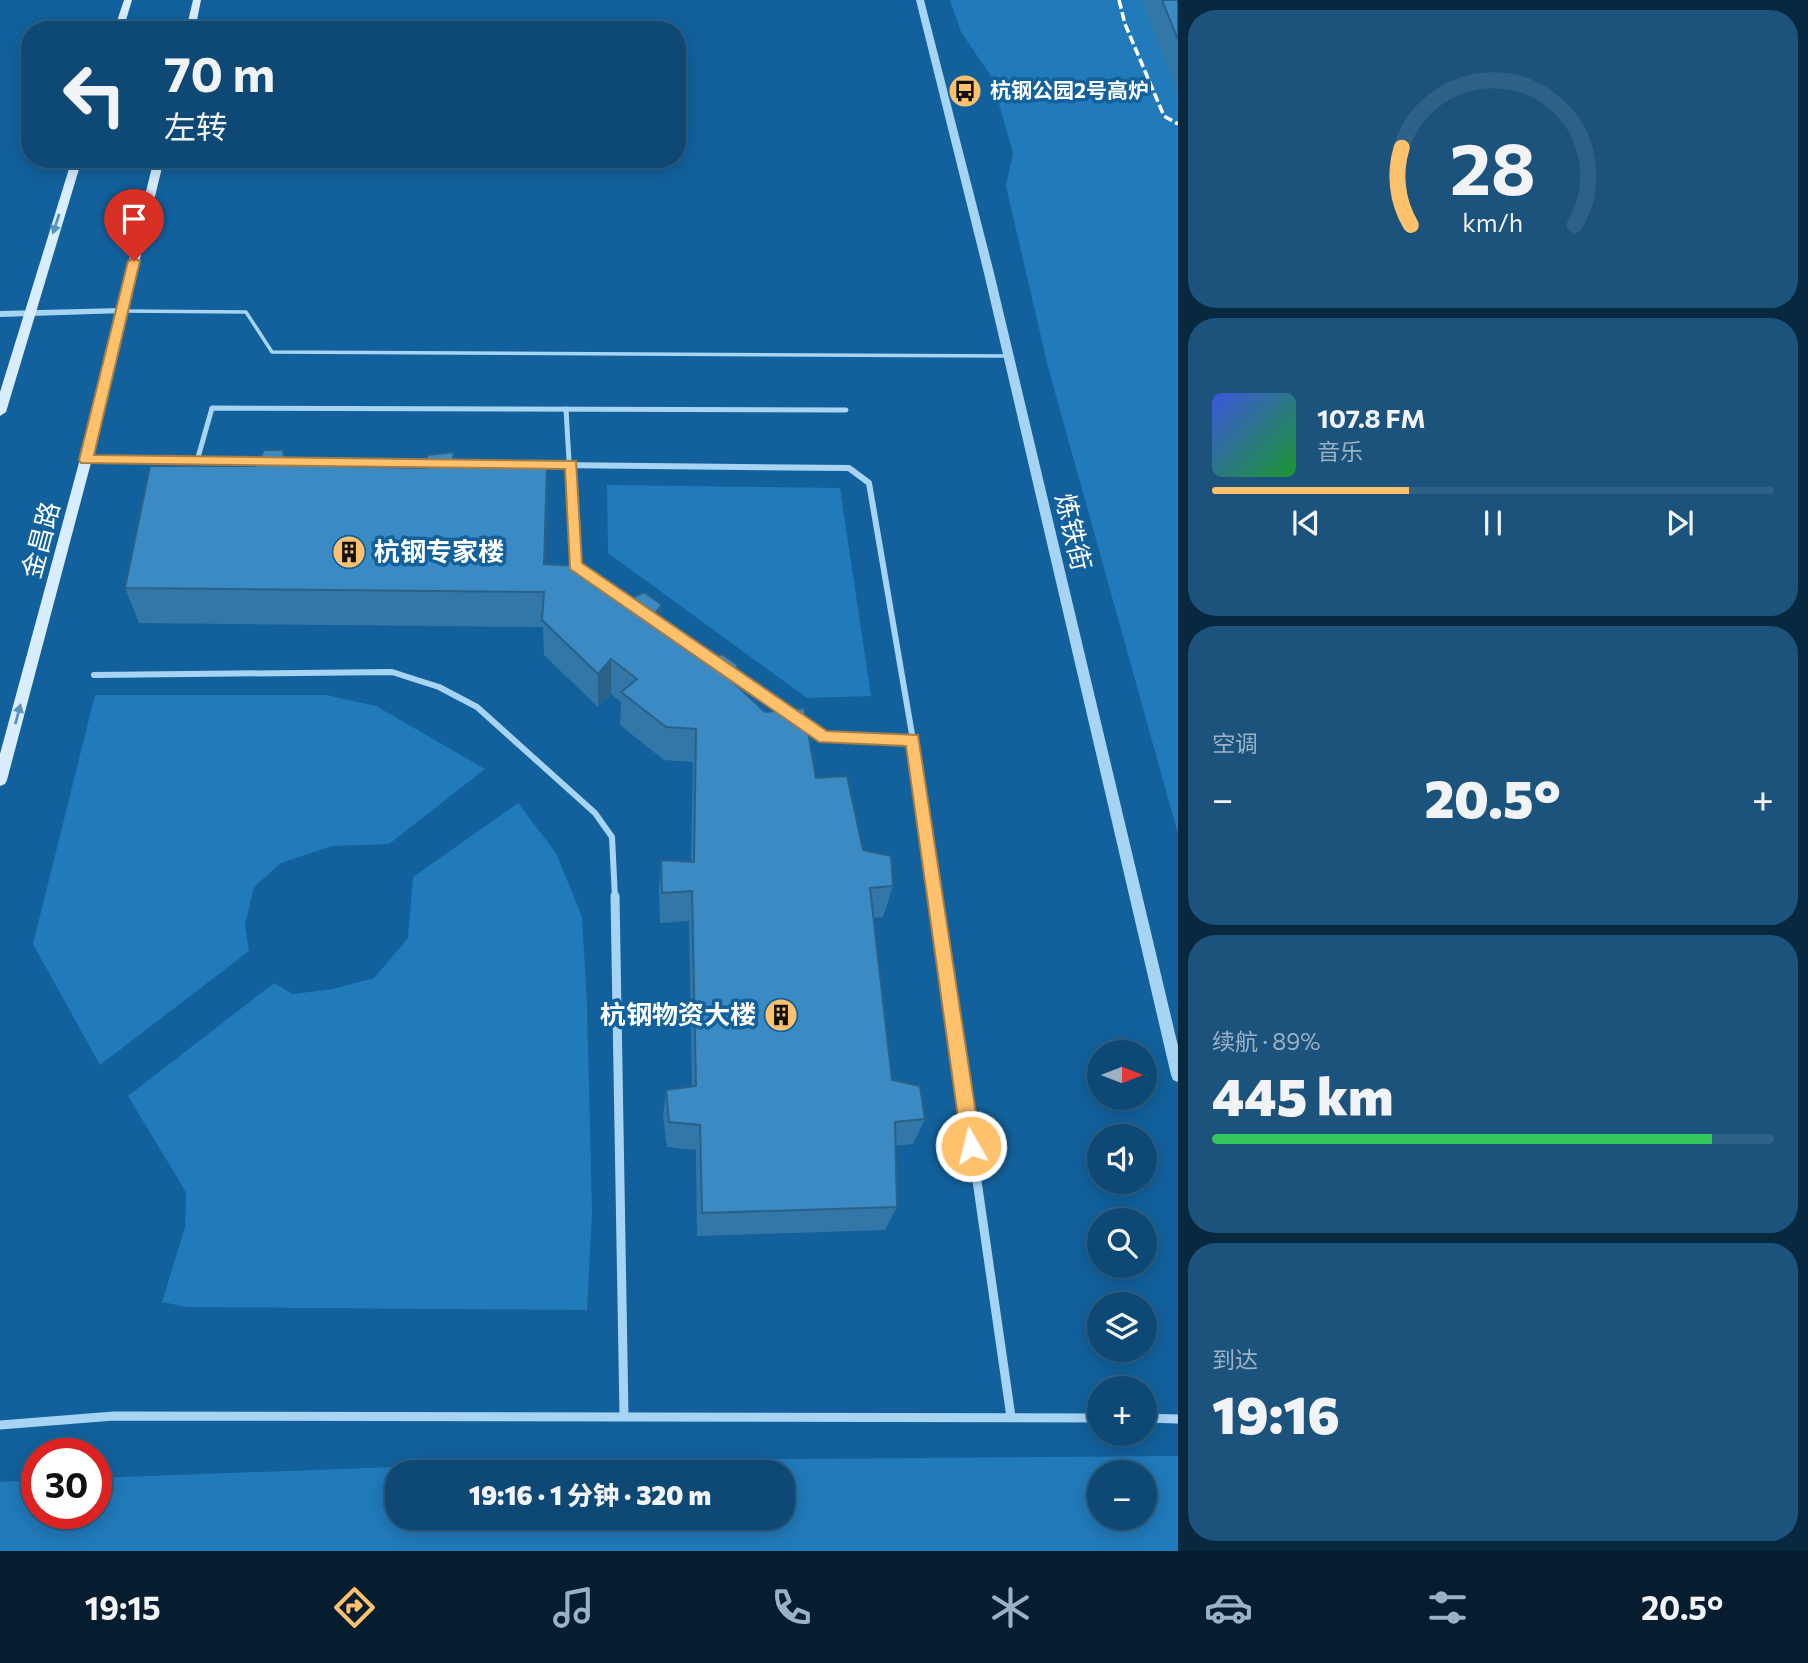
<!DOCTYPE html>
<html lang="zh">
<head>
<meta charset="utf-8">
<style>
  body { margin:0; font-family:Commissioner,"Noto Sans SC",sans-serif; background:#1c537d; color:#f1f3f6; height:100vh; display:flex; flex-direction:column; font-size:26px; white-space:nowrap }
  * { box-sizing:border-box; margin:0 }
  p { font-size:23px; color:#9bb2c5 }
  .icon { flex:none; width:38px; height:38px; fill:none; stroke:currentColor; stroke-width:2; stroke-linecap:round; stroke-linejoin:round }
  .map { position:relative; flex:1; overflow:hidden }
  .panel { display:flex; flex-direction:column; gap:10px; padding:10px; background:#082840; width:630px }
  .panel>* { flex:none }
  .banner { position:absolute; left:21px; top:21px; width:665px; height:147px; border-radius:28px; box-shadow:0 4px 18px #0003,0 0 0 2px #2e6187; background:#0e4975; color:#f1f3f6; overflow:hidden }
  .needle { width:46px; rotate:90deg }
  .tools { position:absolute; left:1087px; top:1040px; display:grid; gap:14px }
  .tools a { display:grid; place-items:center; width:70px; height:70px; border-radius:50%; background:#0e4975; box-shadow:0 4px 18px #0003,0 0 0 2px #2e6187; font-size:35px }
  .speed { position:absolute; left:21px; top:1438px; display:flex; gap:14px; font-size:35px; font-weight:700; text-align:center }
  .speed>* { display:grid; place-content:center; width:91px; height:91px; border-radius:50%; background:#0e4975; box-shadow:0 4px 18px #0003,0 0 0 2px #2e6187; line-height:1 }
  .speed .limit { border:10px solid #d22; background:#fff; color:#111 }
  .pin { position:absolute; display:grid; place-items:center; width:60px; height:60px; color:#fff; margin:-72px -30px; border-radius:50% 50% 50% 0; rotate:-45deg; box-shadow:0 0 7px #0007 }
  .pin .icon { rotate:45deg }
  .me { position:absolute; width:77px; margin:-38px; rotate:352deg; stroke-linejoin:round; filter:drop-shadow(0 0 5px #0008) }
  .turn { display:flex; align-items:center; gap:24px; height:147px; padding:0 28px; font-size:32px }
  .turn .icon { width:91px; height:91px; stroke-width:2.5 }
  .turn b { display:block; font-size:49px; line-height:60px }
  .big { font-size:52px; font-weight:800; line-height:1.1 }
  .panel .card { flex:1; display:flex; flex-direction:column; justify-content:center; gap:10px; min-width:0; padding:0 24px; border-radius:28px; background:#1c537d }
  .panel .dial { align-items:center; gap:0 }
  .dial svg { height:182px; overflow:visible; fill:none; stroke:#2e6187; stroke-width:7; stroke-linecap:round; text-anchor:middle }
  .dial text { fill:#f1f3f6; stroke:none }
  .song { display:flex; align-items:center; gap:21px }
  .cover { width:84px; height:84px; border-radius:10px; background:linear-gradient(135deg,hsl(230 70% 55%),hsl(130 70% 35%)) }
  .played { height:7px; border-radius:4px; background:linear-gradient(90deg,#ffc16b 35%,#2e6187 35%) }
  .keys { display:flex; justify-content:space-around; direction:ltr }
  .heat { display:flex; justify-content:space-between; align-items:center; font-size:38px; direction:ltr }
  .charge { height:10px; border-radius:5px; background:linear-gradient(90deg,#34c759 89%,#2e6187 0) }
  .trip { position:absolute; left:385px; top:1460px; width:410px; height:70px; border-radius:28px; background:#0e4975; box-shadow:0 4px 18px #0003,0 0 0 2px #2e6187; font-weight:800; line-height:70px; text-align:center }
  .tab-bar { display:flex; height:112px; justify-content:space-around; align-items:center; background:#061d2f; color:#9bb2c5 }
  .tab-bar .icon { width:49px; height:49px }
  .tab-bar .on { color:#ffc16b }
  .tab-bar b { font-size:32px; color:#f1f3f6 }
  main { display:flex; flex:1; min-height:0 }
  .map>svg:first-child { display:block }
</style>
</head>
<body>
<main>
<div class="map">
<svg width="1178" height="1551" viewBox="0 0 1178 1551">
  <rect width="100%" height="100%" fill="#12619c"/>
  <!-- green -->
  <g fill="#217aba" fill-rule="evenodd">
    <path d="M950,0H1178V834L1048,367L1006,186L1013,153L991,76L961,32Z"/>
    <path d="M607,485L840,488L871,696L807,698L608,553Z"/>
    <path d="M95,695H326L376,706L485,769L389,844L332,846L281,863L254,887L245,925L249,951L100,1065L33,944Z"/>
    <path d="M518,803L556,853L582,917L587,1003L592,1211L587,1310L187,1307L162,1302L185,1227L186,1192L128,1096L274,983L293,994L333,989L374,978L408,938L413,877Z"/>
    <path d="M1178,1456V1551H0V1482L37,1480V1514H96V1478L558,1461ZM397,1472H782V1517H397ZM1099,1472H1144V1517H1099Z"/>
  </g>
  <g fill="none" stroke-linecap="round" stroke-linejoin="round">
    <!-- service-far1 -->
    <path stroke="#a8d4f4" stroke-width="3.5" d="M122,311L246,312L272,352L1008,356"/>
    <!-- service -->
    <g stroke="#a8d4f4" stroke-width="5">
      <path d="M566,409L575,565L580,569"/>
      <path d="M197,461L212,408L846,410"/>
      <path d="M591,577L632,605"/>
      <path d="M655,620L716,662"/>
      <path d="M733,674L788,712"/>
      <path d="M802,722L824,737L913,740"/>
    </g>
    <!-- minor-far1 -->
    <g stroke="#a8d4f4" stroke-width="6">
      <path d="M86,459L436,463"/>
      <path d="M447,464L849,468L869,483L913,740L936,898"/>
      <path d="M94,675L392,672L439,687L477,707L595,813L612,837L615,898"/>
    </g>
    <!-- minor -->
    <g stroke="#a8d4f4" stroke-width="9">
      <path d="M615,896L624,1416"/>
      <path d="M936,896L1011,1417"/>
      <path d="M1144,1418L1178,1419"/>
      <path d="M0,1425L114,1416L1099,1418"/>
    </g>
    <!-- tertiary -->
    <g fill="#a8d4f4" fill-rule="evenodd">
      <path d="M916,0H924L994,273L1178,1046V1082L1173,1080L1171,1075L984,273Z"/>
      <path d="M122,308L125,309V313L0,317V311Z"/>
    </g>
    <!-- secondary -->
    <g fill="#d8edfd" fill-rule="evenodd">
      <path d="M124,0H132L123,30H114Z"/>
      <path d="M193,0H201L195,30H186Z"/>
      <path d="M72,159H82L6,412L0,416V392Z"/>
      <path d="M154,159H164L92,459L7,780L5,784L0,786V754L80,459Z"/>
    </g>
    <!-- rail -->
    <path stroke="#fff" stroke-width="3.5" stroke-dasharray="9 3.5" stroke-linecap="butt" d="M1119,0L1125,24L1164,116L1178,124"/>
  </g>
  <!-- wall -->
  <g fill="#3377a8">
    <path d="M1142,0H1178V94Z"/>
    <path d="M454,452L455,466L547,468L548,504L546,564L622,603L662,605L660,626L706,663L736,684L816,778L863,850L893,886L883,917L874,918L892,1080L925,1119L913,1144L895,1146L897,1207L885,1230L697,1236L696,1150L667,1147L663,1116L666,1090L692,1086L689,921L660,923L659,891L661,860L691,862L693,762L664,760L620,725L621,702L611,694L598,707L544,655L543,627L139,623L125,588L256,466L286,465L426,468Z"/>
  </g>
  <!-- shaded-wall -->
  <g fill="#296188">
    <path d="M547,468L548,504L546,600L544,564Z"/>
    <path d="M662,605L660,640L651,618Z"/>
    <path d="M611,659V694L598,707V674Z"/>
    <path d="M738,665L734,699L730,679Z"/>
  </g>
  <!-- building -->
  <g fill="#3b8ac3" stroke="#296188" stroke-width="2">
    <path d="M1162,0H1178V40Z"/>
    <path d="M264,450H283L285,465L426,468L427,455L454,452L452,466L547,468L544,564L581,566L622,603L644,592L662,605L651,618L706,663L722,654L738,665L730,679L765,712L804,708L816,778L847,776L863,850L891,856L893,886L870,888L892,1080L920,1086L925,1119L895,1122L897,1207L702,1213L700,1125L669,1122L666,1090L696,1086L692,891L662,893L661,860L694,862L696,729L666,727L621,692L637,679L611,659L598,674L542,620L544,592L125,588L150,466H256Z"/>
  </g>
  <!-- one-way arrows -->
  <defs><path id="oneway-solid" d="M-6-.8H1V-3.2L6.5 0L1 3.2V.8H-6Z" transform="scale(1.75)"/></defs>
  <g fill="#5792be">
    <use href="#oneway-solid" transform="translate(56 224) rotate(108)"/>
    <use href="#oneway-solid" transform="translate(18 714) rotate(-75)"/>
  </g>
  <!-- route -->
  <path fill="#ffc16b" stroke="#a67d46" stroke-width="2" d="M134,258L140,261L94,455L576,461L582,563L827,731L918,735L981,1146L978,1152L971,1155L965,1152L962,1146L906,746L819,742L570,569L565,469L81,463L79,460L128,261Z"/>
  <!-- icons -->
  <defs>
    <symbol id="bus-disc" viewBox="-11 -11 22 22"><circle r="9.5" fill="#ffc16b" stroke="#12619c"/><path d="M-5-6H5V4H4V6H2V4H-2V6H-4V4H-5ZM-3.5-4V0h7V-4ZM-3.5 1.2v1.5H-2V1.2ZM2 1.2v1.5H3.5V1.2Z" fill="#111"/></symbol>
    <symbol id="building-disc" viewBox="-11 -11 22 22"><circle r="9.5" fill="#ffc16b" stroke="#12619c"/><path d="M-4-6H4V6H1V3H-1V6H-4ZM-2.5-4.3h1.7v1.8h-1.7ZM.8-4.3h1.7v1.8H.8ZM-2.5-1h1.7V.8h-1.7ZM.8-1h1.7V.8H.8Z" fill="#111"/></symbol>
  </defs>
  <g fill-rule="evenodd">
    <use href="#bus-disc" x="946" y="72" width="38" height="38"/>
    <use href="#building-disc" x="330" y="533" width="38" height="38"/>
    <use href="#building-disc" x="762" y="996" width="38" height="38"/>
  </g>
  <g text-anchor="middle" stroke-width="7" stroke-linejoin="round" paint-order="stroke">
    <!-- far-poi labels -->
    <g font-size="21" font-weight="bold" fill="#fff" stroke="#12619c" text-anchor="start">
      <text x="990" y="98">杭钢公园2号高炉</text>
    </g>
    <!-- street labels -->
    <g font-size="26" fill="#fff" stroke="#12619c">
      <text transform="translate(1073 532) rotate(77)" y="9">炼铁街</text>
      <text transform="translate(41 540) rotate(-75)" y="9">金昌路</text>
    </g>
    <!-- poi labels -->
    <g font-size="26" font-weight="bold" fill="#fff" stroke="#12619c" text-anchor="start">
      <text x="374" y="561">杭钢专家楼</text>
      <text x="756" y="1024" text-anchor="end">杭钢物资大楼</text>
    </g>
  </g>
</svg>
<div class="tools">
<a><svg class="needle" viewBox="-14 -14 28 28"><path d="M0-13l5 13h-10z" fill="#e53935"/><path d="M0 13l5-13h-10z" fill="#9bb2c5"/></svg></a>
<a><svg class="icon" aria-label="sound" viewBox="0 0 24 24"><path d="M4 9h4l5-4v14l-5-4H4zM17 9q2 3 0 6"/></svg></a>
<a><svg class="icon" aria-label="search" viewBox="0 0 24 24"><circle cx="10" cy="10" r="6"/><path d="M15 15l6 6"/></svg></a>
<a><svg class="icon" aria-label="layers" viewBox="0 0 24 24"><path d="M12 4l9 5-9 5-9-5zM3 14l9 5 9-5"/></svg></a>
<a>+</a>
<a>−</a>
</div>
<div class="speed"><div class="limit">30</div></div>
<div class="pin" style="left:134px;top:261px;background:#d93025"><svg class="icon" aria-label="arrive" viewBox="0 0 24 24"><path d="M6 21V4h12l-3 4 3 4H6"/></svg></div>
<svg class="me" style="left:971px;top:1146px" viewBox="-20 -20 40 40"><circle r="17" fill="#ffc16b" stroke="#fff" stroke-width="3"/><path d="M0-11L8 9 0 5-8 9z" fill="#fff"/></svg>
<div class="trip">19:16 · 1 分钟 · 320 m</div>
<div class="banner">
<div class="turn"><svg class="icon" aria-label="left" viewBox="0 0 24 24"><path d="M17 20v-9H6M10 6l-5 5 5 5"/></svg><div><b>70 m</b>左转</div></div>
</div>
</div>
<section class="panel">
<div class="card dial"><svg viewBox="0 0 100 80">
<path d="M14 69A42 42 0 1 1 86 69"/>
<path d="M14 69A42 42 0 0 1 10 35" stroke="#ffc16b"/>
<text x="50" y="56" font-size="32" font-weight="700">28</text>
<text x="50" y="72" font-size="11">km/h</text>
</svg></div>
<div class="card">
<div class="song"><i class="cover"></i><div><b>107.8 FM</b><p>音乐</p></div></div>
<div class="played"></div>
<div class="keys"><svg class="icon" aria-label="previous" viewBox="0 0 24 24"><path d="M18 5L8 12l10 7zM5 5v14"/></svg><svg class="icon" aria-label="pause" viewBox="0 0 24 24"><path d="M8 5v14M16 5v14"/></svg><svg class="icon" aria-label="next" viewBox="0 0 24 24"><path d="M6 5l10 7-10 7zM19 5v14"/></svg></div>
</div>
<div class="card"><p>空调</p>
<div class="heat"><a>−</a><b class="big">20.5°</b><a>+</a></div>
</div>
<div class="card"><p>续航 · 89%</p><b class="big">445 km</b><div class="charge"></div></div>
<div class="card"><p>到达</p><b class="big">19:16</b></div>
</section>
</main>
<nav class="tab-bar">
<b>19:15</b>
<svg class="icon on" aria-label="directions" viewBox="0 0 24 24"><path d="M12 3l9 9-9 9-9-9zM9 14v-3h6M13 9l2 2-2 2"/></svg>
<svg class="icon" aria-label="music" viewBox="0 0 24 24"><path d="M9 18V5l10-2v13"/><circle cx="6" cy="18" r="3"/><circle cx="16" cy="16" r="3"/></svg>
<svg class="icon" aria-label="phone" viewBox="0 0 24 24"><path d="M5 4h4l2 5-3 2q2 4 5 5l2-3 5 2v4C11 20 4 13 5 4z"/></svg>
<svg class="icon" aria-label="climate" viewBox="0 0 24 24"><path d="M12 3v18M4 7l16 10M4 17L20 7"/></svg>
<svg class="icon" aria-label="car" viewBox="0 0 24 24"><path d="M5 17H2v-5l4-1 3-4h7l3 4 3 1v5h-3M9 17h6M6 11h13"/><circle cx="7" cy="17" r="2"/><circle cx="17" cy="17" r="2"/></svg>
<svg class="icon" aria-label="filters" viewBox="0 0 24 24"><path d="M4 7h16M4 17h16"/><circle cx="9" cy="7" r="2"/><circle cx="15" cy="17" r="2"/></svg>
<b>20.5°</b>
</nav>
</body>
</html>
